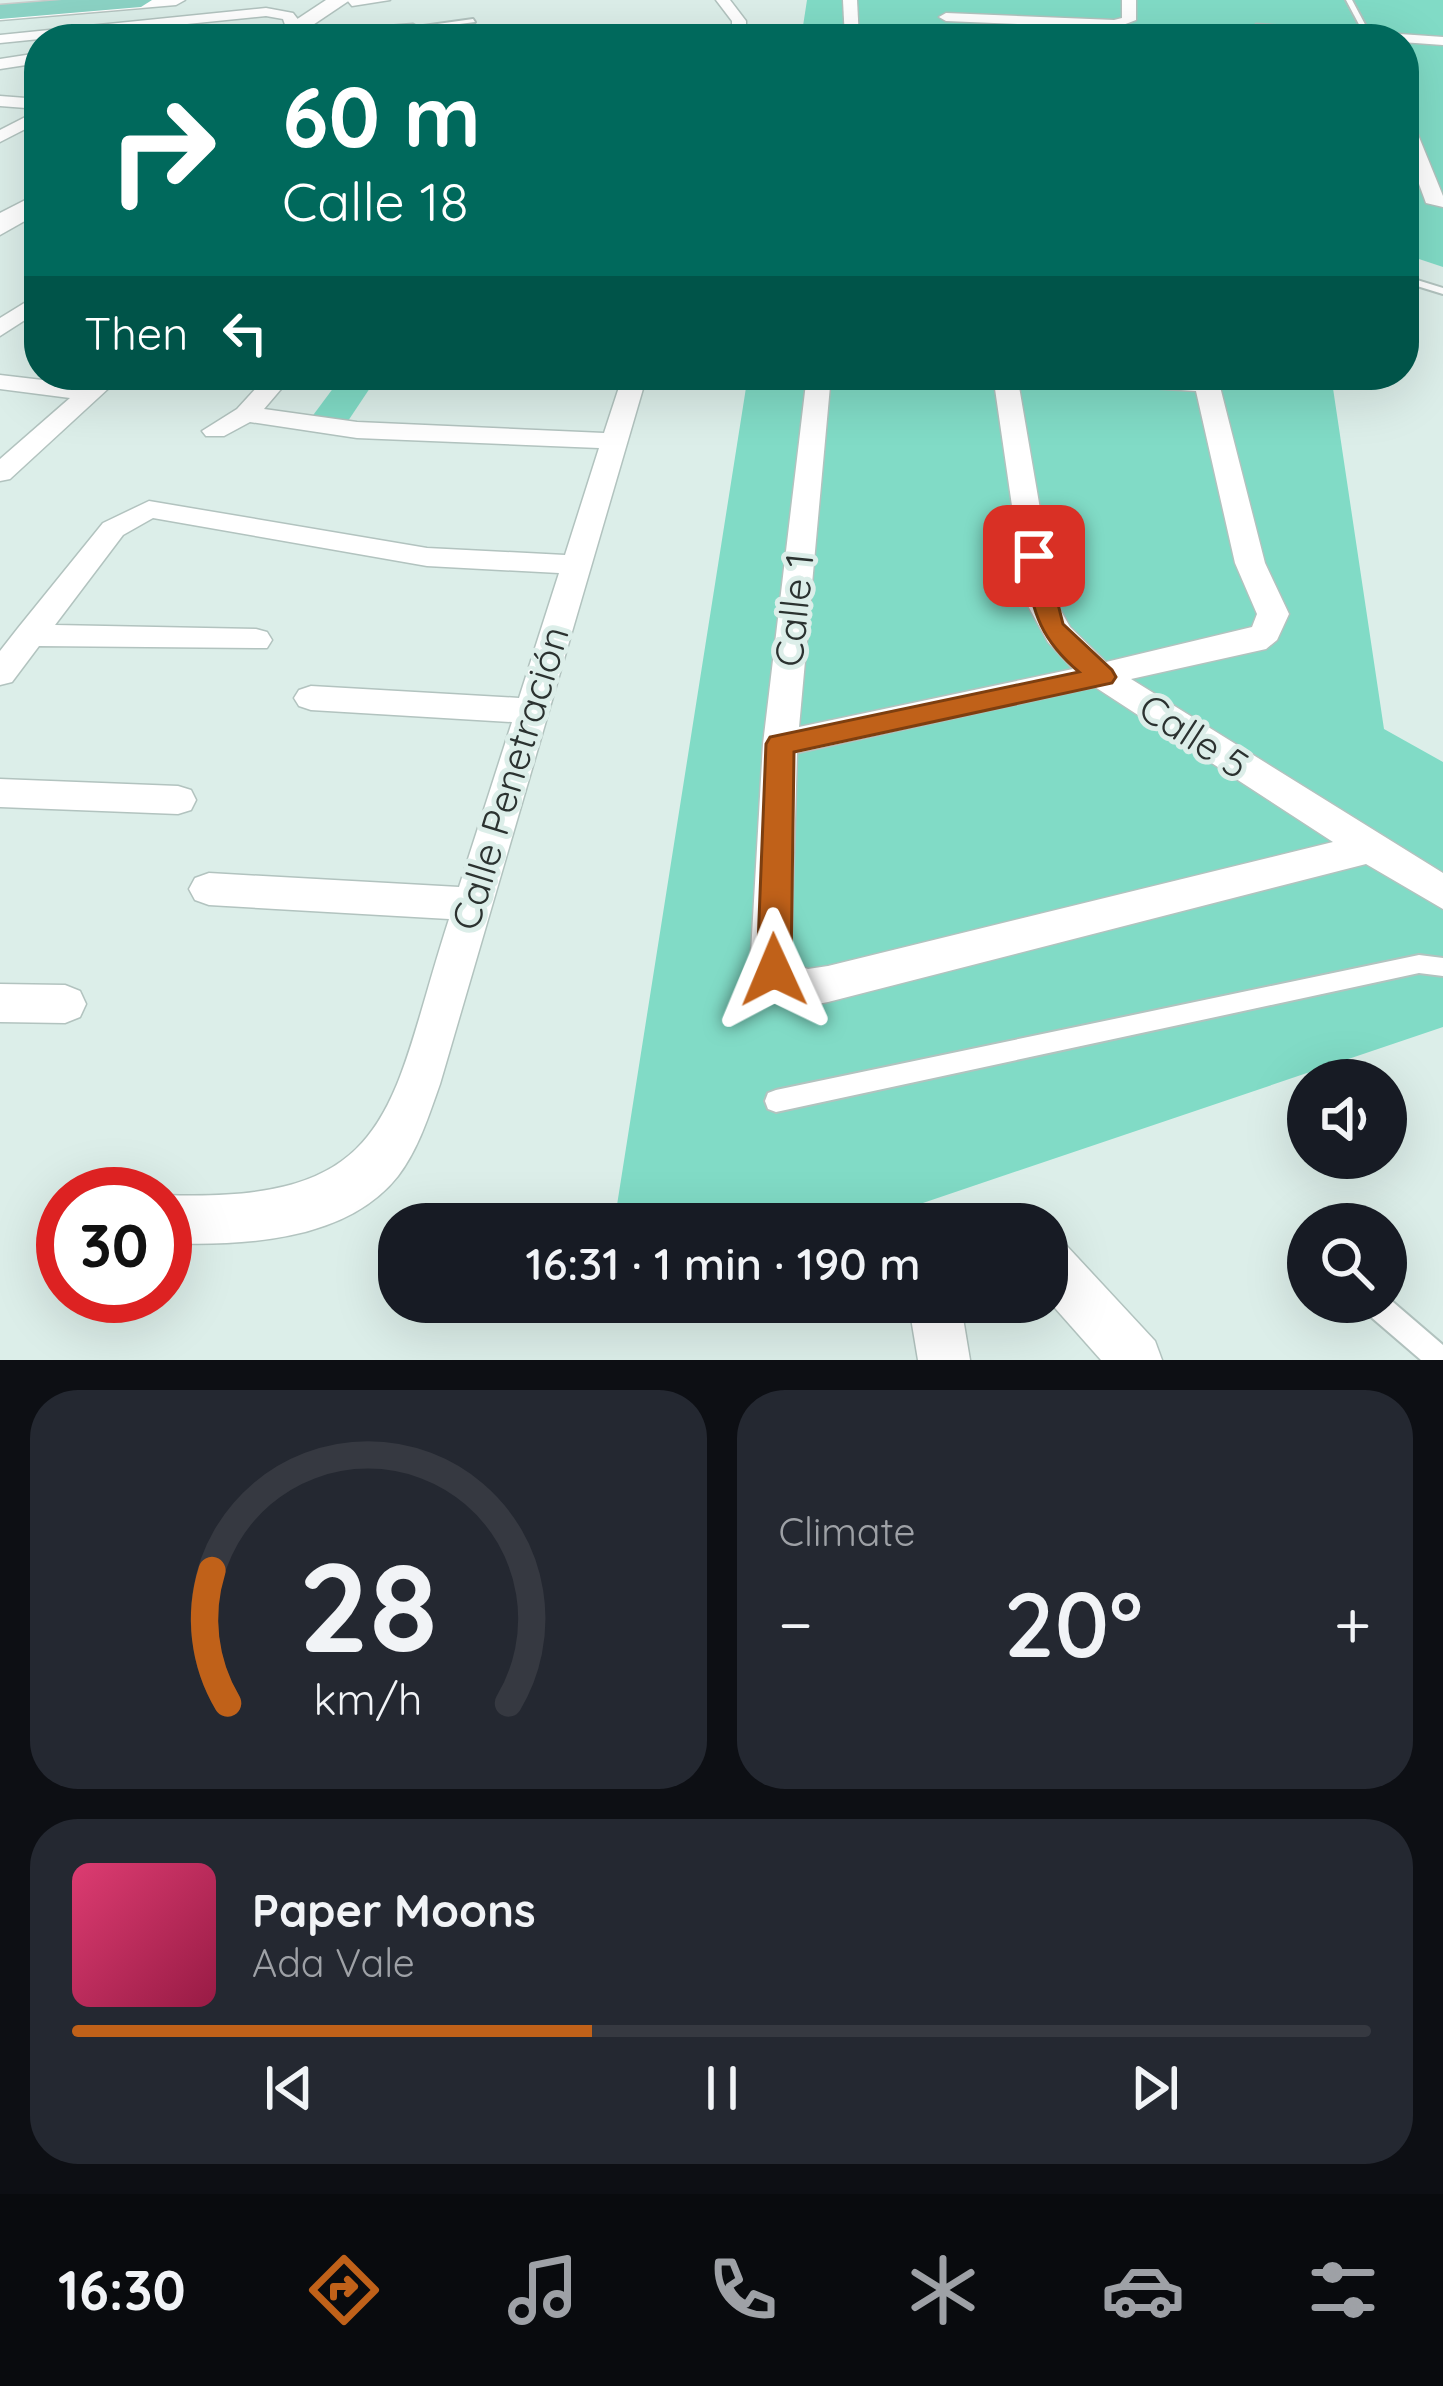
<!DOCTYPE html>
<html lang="en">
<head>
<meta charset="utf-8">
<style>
  body { margin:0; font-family:Quicksand,sans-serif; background:#242831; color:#f1f3f6; height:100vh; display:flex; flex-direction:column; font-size:45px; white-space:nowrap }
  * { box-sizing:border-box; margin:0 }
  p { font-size:39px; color:#9ea1a6 }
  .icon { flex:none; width:66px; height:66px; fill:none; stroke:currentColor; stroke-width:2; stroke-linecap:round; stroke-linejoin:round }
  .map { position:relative; height:1360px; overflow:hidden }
  .sheet { display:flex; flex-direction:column; gap:30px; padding:30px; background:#0d0f14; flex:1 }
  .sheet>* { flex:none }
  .banner { position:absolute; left:24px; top:24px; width:1395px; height:366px; border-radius:48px; box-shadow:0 12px 48px #0002; background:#00695c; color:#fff; overflow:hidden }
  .fabs { position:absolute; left:1287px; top:1059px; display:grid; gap:24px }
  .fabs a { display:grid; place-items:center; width:120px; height:120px; border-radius:50%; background:#171b24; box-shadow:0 12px 48px #0002; font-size:60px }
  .speed { position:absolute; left:36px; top:1167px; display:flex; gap:24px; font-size:60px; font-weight:700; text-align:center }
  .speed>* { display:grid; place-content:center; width:156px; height:156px; border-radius:50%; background:#171b24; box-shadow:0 12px 48px #0002; line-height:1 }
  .speed .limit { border:18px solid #d22; background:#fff; color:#111 }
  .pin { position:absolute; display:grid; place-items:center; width:102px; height:102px; color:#fff; margin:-51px; border-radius:24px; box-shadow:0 6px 18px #0006 }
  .me { position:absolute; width:132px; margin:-66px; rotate:359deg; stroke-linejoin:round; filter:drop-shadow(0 0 9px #0008) }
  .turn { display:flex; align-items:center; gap:42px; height:252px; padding:0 60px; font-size:54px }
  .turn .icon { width:156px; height:156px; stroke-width:2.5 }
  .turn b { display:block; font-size:84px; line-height:102px }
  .then { display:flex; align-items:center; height:114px; padding:0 60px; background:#0003; gap:24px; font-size:45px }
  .big { font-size:90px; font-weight:600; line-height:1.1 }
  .sheet .widget { flex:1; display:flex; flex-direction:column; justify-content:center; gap:18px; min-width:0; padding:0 42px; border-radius:48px; background:#242831 }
  .sheet .dial { align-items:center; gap:0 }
  .dial svg { height:312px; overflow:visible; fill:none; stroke:#363941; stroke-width:7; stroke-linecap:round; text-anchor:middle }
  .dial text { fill:#f1f3f6; stroke:none }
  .song { display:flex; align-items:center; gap:36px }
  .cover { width:144px; height:144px; border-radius:18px; background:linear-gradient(135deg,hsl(340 70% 55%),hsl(340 70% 35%)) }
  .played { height:12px; border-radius:6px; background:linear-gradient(90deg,#c06119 40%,#363941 40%) }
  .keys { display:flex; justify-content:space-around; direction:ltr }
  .heat { display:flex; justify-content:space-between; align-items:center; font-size:66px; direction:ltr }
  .sheet .tiles { flex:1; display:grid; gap:30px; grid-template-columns:1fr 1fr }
  .widget:last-child { grid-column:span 2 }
  .trip { position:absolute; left:378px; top:1203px; width:690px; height:120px; border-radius:48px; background:#171b24; box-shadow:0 12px 48px #0002; font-weight:600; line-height:120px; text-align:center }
  .menu { display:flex; height:192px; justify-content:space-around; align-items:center; background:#090b0e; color:#9ea1a6 }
  .menu .icon { width:84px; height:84px }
  .menu .current { color:#c06119 }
  .menu b { font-size:54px; color:#f1f3f6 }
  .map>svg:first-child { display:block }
</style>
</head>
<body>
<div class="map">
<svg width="1443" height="1360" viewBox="0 0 1443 1360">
  <rect width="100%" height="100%" fill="#dceee9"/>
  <!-- green -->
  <g fill="#81dbc6">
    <path d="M807,0H1443V267L1404,254V39H801Z"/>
    <path d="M748,375H1331L1384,729L1443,762V1027L861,1224H614Z"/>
    <path d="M340,379L372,385L348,421L311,418Z"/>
  </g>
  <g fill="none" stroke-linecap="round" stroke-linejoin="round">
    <defs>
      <g id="service">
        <path d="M1346,0H1352L1368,30H1362Z"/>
        <path d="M473,19L475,22L413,30L409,28Z"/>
        <path d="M1404,276L1443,288V294L1404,282Z"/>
        <path d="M1419,955L1443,958V976L1419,973L776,1112L768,1109L765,1101L768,1093L776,1090Z"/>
        <path d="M1386,1296L1443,1345V1360H1421L1364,1311L1360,1302H1386Z"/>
      </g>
      <g id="minor">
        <path d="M347,0H390L352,6Z"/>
        <path d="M716,0H730L746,21V39H732V21Z"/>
        <path d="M843,0H857L859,39H845Z"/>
        <path d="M1122,0H1136V20L1115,28L946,21L939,17L946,13L1114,20L1122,18Z"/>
        <path d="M266,8L293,13L300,22L297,33L413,24L420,28L413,32L290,39L283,19L266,16L0,43V35Z"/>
        <path d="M1256,24L1443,37V45L1251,31Z"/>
        <path d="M553,35H601L608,39H546Z"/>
        <path d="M39,53V63L0,69V59Z"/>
        <path d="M0,96L39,99V109L0,106Z"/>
        <path d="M39,110V122L0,142V130Z"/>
        <path d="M1404,115L1412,120L1443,196V207L1426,203L1404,143Z"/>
        <path d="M39,294V311L0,336V318Z"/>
        <path d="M0,375L85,385L97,375H123L10,479L0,481V459L70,398L0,389Z"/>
        <path d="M268,375H293L264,409L357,422L604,433L623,375H647L440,1084C429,1115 418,1150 398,1176C346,1242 241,1246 165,1243V1195C399,1204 388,1107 449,919L209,905L195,900L189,889L195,878L209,873L459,887L512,722L311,710L299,706L294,698L299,690L311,686L519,698L559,573L427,566L153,518L123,535L55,625L256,629L267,632L272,640L267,648L39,646L12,682L0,685V651L18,628L103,523L149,501L427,548L565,555L599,448L357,438L250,422L224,436H206L202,431L237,409Z"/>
        <path d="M807,375H831L799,727L1073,669L1048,642L1026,602L993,375H1017L1056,602L1070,627L1106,662L1252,627L1257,614L1235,563L1196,391L1060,382L1048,375H1217L1265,563L1289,614L1277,640L1266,649L1131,679L1443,873V909L1366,864L828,1002L807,1006L765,990L751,953L763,744ZM1095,687L1333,842L828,966L808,969L796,965L791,953L797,753Z"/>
        <path d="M0,779L178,786L191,790L196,800L191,810L178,814L0,807Z"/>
        <path d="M0,984L65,985L80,991L86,1004L80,1017L65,1023L0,1022Z"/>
        <path d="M1047,1237L1065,1244L1155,1341L1162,1360H1101L1047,1299Z"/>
        <path d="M918,1302H969L963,1318L970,1360H918L911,1318Z"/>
      </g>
      <path id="tertiary" d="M115,0H185L176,5L0,20V10Z"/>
      <g id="secondary">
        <path d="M326,0H350L292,39H267Z"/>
        <path d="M39,193V213L0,235V213Z"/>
      </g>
      <path id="primary" d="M62,0H152L141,7L0,19V5Z"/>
    </defs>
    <!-- service casing -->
    <use href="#service" stroke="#b2c3bf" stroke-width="4"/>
    <!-- minor casing -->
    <use href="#minor" stroke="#b2c3bf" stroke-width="3"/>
    <!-- tertiary casing -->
    <use href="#tertiary" stroke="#b2c3bf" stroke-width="3"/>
    <!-- secondary casing -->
    <use href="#secondary" stroke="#b2c3bf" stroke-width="3"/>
    <!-- primary casing -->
    <use href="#primary" stroke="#c8cac9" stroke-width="3"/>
    <!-- service -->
    <use href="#service" fill="#fff" fill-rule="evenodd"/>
    <!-- minor -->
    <use href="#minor" fill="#fff" fill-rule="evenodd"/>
    <!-- tertiary -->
    <use href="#tertiary" fill="#fff" fill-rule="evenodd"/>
    <!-- secondary -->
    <use href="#secondary" fill="#fff" fill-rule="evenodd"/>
    <!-- primary -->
    <use href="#primary" fill="#8bd2c4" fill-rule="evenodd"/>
  </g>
  <!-- route -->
  <path fill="#c06119" stroke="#7d3f10" stroke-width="3" d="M1034,549L1046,556L1063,624L1112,670L1116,677L1112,683L794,752L791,970L786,981L774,985L762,981L757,970L766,744L770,737L1079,672C1036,635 1034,610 1022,556Z"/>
  <g text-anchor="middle" stroke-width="10" stroke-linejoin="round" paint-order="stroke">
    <!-- street labels -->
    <g font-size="39" fill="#2b3230" stroke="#dceee9">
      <text transform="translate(794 610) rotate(-84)" y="14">Calle 1</text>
      <text transform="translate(1194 736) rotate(33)" y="14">Calle 5</text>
      <text transform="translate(510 778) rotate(-73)" y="14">Calle Penetración</text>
    </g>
  </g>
</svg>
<div class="fabs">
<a><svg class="icon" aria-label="sound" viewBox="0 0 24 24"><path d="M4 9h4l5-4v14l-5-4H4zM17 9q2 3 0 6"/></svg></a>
<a><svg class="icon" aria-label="search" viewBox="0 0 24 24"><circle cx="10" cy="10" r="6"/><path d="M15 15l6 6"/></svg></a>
</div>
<div class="speed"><div class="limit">30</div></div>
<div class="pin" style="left:1034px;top:556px;background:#d93025"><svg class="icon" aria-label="arrive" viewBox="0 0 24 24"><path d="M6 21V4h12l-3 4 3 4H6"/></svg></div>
<svg class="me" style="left:774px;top:970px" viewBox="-20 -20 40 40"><path d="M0-17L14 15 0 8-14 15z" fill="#c06119" stroke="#fff" stroke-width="4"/></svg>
<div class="trip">16:31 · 1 min · 190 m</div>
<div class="banner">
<div class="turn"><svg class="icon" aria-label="right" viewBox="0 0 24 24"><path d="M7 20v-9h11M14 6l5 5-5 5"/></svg><div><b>60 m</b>Calle 18</div></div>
<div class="then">Then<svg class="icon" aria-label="left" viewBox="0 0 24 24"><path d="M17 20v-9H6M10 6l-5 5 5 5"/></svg></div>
</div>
</div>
<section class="sheet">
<div class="tiles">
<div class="widget dial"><svg viewBox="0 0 100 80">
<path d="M14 69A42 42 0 1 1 86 69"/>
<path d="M14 69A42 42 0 0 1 10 35" stroke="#c06119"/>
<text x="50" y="56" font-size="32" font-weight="700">28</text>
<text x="50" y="72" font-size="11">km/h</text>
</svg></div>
<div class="widget"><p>Climate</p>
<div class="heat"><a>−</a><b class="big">20°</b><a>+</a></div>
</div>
<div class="widget">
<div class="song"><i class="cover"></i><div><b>Paper Moons</b><p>Ada Vale</p></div></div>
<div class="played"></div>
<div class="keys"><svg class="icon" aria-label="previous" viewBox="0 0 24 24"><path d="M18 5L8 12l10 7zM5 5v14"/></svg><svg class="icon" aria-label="pause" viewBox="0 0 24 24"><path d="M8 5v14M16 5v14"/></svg><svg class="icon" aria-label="next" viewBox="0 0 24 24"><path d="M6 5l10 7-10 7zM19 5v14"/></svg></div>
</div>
</div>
</section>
<nav class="menu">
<b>16:30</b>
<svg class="icon current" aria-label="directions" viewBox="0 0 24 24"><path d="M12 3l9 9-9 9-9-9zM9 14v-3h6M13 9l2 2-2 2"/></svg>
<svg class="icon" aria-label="music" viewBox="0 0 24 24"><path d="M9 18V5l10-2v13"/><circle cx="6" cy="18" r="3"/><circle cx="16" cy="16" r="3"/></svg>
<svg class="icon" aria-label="phone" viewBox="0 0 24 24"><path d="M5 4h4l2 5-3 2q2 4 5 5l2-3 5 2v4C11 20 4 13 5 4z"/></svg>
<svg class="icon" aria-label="climate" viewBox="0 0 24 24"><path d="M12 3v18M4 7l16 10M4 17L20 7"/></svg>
<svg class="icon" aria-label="car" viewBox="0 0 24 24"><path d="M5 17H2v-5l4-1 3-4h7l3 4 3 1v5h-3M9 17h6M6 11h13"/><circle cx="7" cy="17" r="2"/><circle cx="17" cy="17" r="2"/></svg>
<svg class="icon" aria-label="filters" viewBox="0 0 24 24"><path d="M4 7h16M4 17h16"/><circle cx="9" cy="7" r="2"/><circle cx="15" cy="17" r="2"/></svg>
</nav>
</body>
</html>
